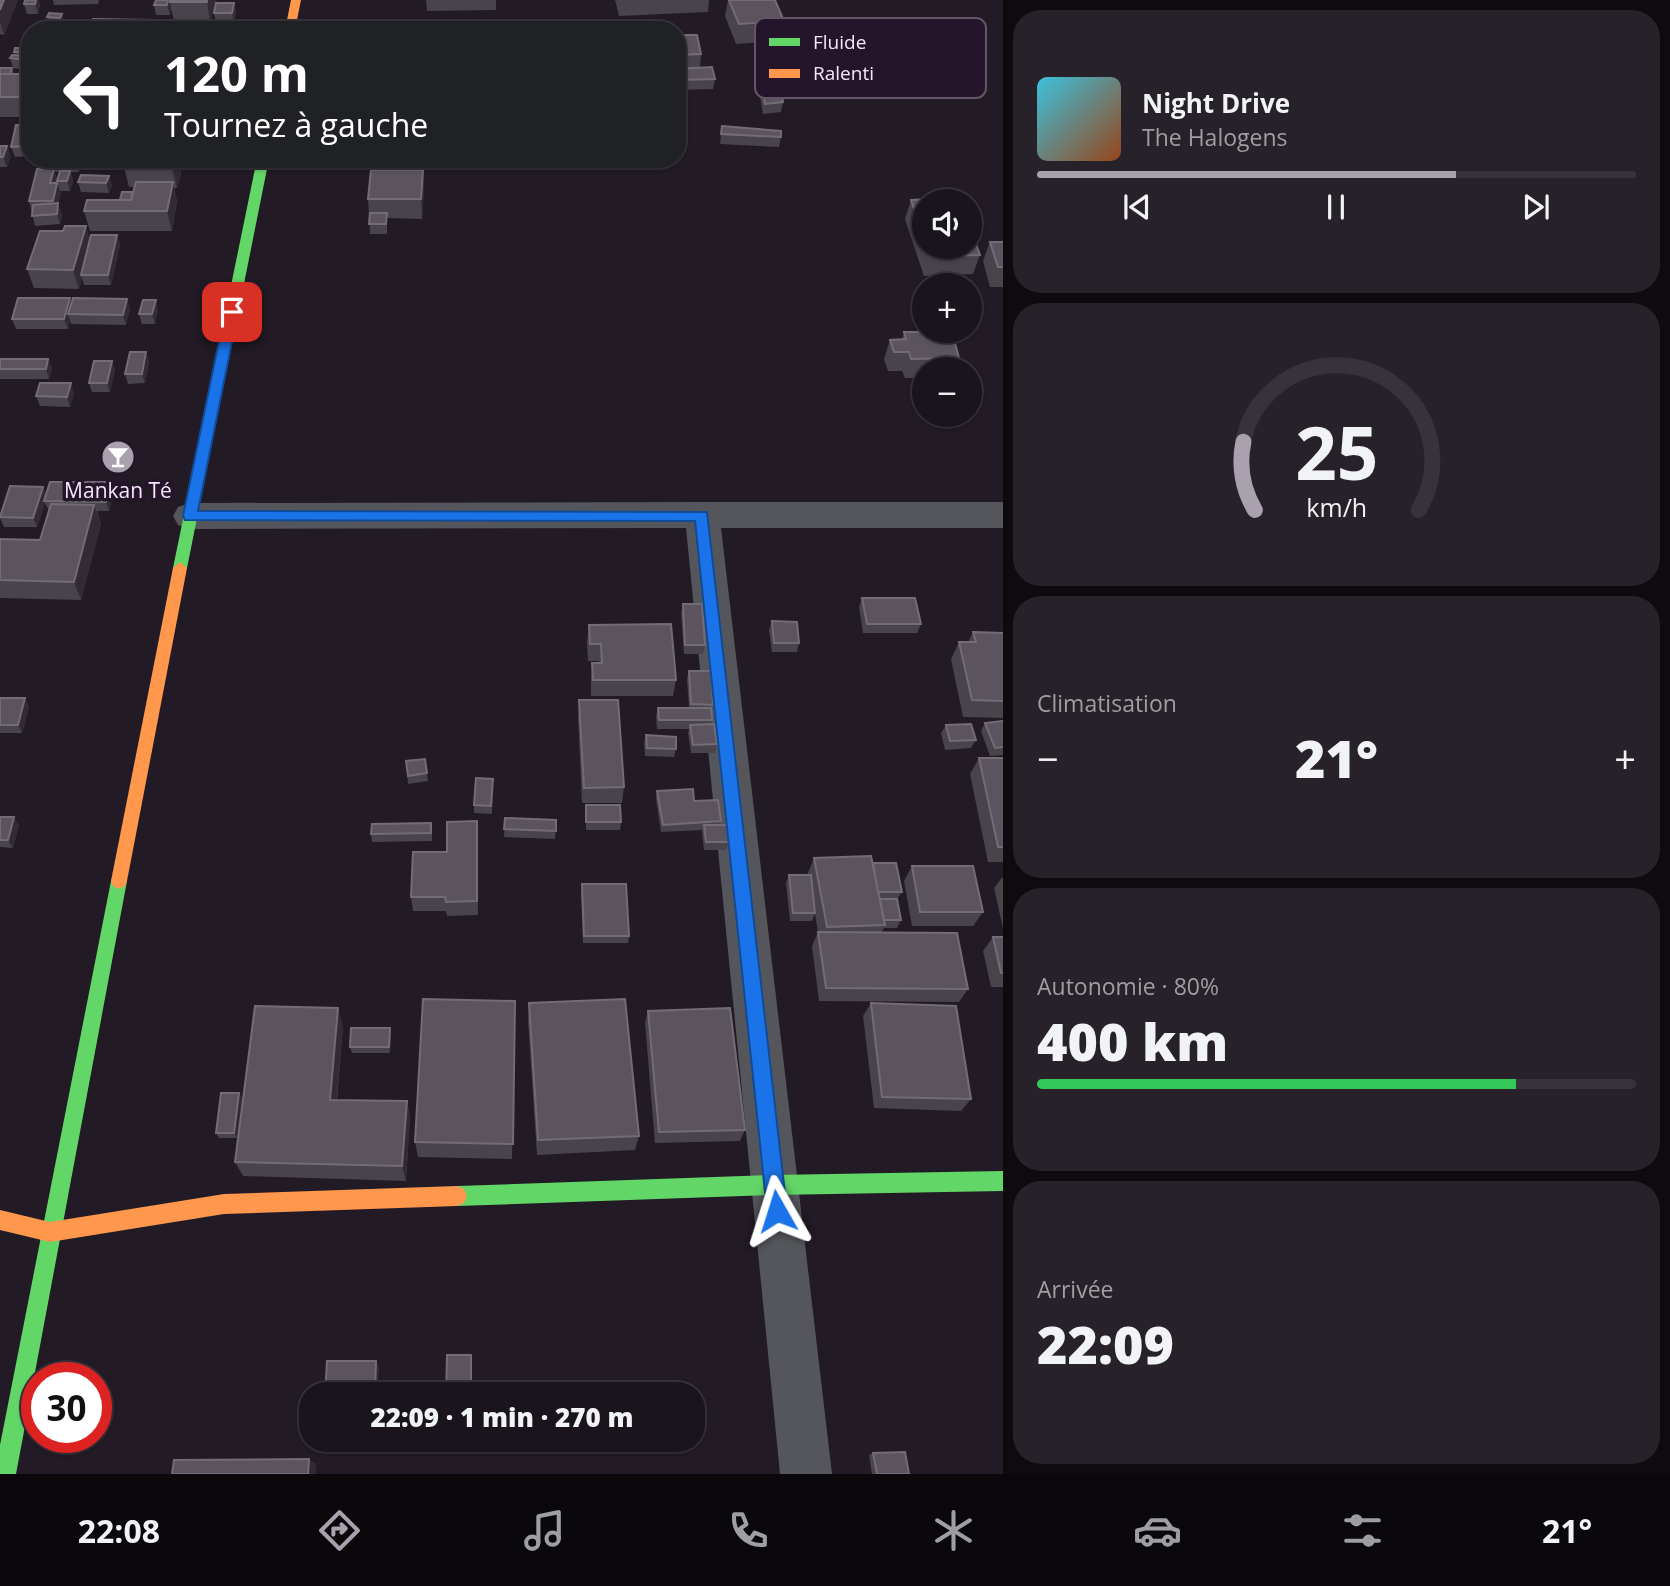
<!DOCTYPE html>
<html lang="fr">
<head>
<meta charset="utf-8">
<style>
  body { margin:0; font-family:"Open Sans",sans-serif; background:#272129; color:#f1f3f6; height:100vh; display:flex; flex-direction:column; font-size:26px; white-space:nowrap }
  * { box-sizing:border-box; margin:0 }
  p { font-size:23px; color:#9f9ea3 }
  .icon { flex:none; width:38px; height:38px; fill:none; stroke:currentColor; stroke-width:2; stroke-linecap:round; stroke-linejoin:round }
  .map { position:relative; flex:1; overflow:hidden }
  .side { display:flex; flex-direction:column; gap:10px; padding:10px; background:#0e0b0f; width:667px }
  .side>* { flex:none }
  .top-card { position:absolute; left:21px; top:21px; width:665px; height:147px; border-radius:28px; box-shadow:0 2px 5px #0004,0 0 0 2px #38333b; background:#202124; color:#fff; overflow:hidden }
  .buttons { position:absolute; left:912px; top:189px; display:grid; gap:14px }
  .buttons a { display:grid; place-items:center; width:70px; height:70px; border-radius:50%; background:#1a141c; box-shadow:0 2px 5px #0004,0 0 0 2px #38333b; font-size:35px }
  .speed { position:absolute; left:21px; top:1362px; display:flex; gap:14px; font-size:35px; font-weight:700; text-align:center }
  .speed>* { display:grid; place-content:center; width:91px; height:91px; border-radius:50%; background:#1a141c; box-shadow:0 2px 5px #0004,0 0 0 2px #38333b; line-height:1 }
  .speed .limit { border:10px solid #d22; background:#fff; color:#111 }
  .pin { position:absolute; display:grid; place-items:center; width:60px; height:60px; color:#fff; margin:-30px; border-radius:14px; box-shadow:0 4px 10px #0006 }
  .me { position:absolute; width:77px; margin:-38px; rotate:354deg; stroke-linejoin:round; filter:drop-shadow(0 0 5px #0008) }
  .turn { display:flex; align-items:center; gap:24px; height:147px; padding:0 28px; font-size:32px }
  .turn .icon { width:91px; height:91px; stroke-width:2.5 }
  .turn b { display:block; font-size:49px; line-height:60px }
  .big { font-size:52px; font-weight:800; line-height:1.1 }
  .side .widget { flex:1; display:flex; flex-direction:column; justify-content:center; gap:10px; min-width:0; padding:0 24px; border-radius:28px; background:#272129 }
  .side .dial { align-items:center; gap:0 }
  .dial svg { height:182px; overflow:visible; fill:none; stroke:#38333b; stroke-width:7; stroke-linecap:round; text-anchor:middle }
  .dial text { fill:#f1f3f6; stroke:none }
  .song { display:flex; align-items:center; gap:21px }
  .cover { width:84px; height:84px; border-radius:10px; background:linear-gradient(135deg,hsl(190 70% 55%),hsl(20 70% 35%)) }
  .played { height:7px; border-radius:4px; background:linear-gradient(90deg,#aaa1ae 70%,#38333b 70%) }
  .keys { display:flex; justify-content:space-around; direction:ltr }
  .heat { display:flex; justify-content:space-between; align-items:center; font-size:38px; direction:ltr }
  .charge { height:10px; border-radius:5px; background:linear-gradient(90deg,#34c759 80%,#38333b 0) }
  .trip { position:absolute; left:299px; top:1382px; width:406px; height:70px; border-radius:28px; background:#1a141c; box-shadow:0 2px 5px #0004,0 0 0 2px #38333b; font-weight:800; line-height:70px; text-align:center }
  .tab-bar { display:flex; height:112px; justify-content:space-around; align-items:center; background:#0a080b; color:#9f9ea3 }
  .tab-bar .icon { width:49px; height:49px }
  .tab-bar .selected { color:#aaa1ae }
  .tab-bar b { font-size:32px; color:#f1f3f6 }
  main { display:flex; flex:1; min-height:0 }
  .map>svg:first-child { display:block }
</style>
</head>
<body>
<main>
<div class="map">
<svg width="1004" height="1474" viewBox="0 0 1004 1474">
  <rect width="100%" height="100%" fill="#221a25"/>
  <g fill="none" stroke-linecap="round" stroke-linejoin="round">
    <!-- street -->
    <path fill="#55565b" fill-rule="evenodd" d="M702,502H1004V528H721L832,1474H780L686,528L190,529L178,525L173,516L178,507L190,503Z"/>
    <!-- fast -->
    <g fill="#63d668" fill-rule="evenodd">
      <path d="M257,159H269L187,568L180,574L173,568Z"/>
      <path d="M119,873L125,876L127,881L16,1474H0V1445L111,881L113,876Z"/>
      <path d="M1004,1171V1191L774,1195L457,1206L450,1203L447,1196L450,1189L457,1186L774,1175Z"/>
    </g>
    <!-- slow -->
    <g fill="#ff974d" fill-rule="evenodd">
      <path d="M291,0H301L295,30H285Z"/>
      <path d="M180,562L187,568L127,881L125,886L119,889L113,886L111,881L173,568Z"/>
      <path d="M457,1186L464,1189L467,1196L464,1203L457,1206L224,1214L50,1242L0,1230V1210L50,1222L224,1194Z"/>
    </g>
  </g>
  <!-- wall -->
  <g fill="#49434c" fill-rule="evenodd">
    <path d="M0,0H18L4,35L0,34Z"/>
    <path d="M53,0H99L98,4L54,5Z"/>
    <path d="M156,0H216L210,22L174,21L171,8L170,15H156L154,5Z"/>
    <path d="M426,0H496V10L427,11Z"/>
    <path d="M615,0H709L708,12L619,16Z"/>
    <path d="M728,0H775L784,21L780,41L736,44L725,16Z"/>
    <path d="M234,3L236,13L234,23H216L214,13Z"/>
    <path d="M24,4H40L38,14H27Z"/>
    <path d="M62,14L65,24L63,28L50,27L47,17Z"/>
    <path d="M677,35L701,54L700,68L715,79L713,89L677,90Z"/>
    <path d="M30,48V62H28L29,66L27,70L13,68L10,58L15,55L14,52Z"/>
    <path d="M0,68H12L14,74H30V117H0Z"/>
    <path d="M761,80L783,102L781,112L763,114L759,90Z"/>
    <path d="M30,125V156L15,157L11,147Z"/>
    <path d="M722,126L781,137L779,147L720,144Z"/>
    <path d="M0,146L11,156L7,167H0Z"/>
    <path d="M82,159L79,172H71L73,181L70,191H60L61,193L58,204L62,214L60,224L35,226L29,201L45,169L43,162ZM54,172H59L57,181V183H56L57,179Z"/>
    <path d="M178,159L181,174L177,188H174L177,201L172,231H90L84,211L120,200L133,192L134,187H129L124,167Z"/>
    <path d="M423,170L424,190L422,219L387,218V234H370L368,199Z"/>
    <path d="M109,176L112,186L109,193L81,192L78,182Z"/>
    <path d="M911,200L924,201V247H970L980,255L973,274L924,276L905,219Z"/>
    <path d="M117,235L120,245L111,285H84L82,278L79,289L34,288L27,269L90,240Z"/>
    <path d="M990,242H1004V287H990L983,261Z"/>
    <path d="M127,299L130,309L126,325L71,324L70,320L68,329H16L12,319L72,302Z"/>
    <path d="M158,310L155,324H142L139,314Z"/>
    <path d="M904,332L959,358L955,369H924V378H905L902,371H888L884,359L890,340L902,339Z"/>
    <path d="M146,352L149,362L145,383L128,384L125,374Z"/>
    <path d="M0,359H48L52,368L49,379H0Z"/>
    <path d="M112,361L115,370L110,392H92L89,383Z"/>
    <path d="M74,393L70,407L40,406L36,396Z"/>
    <path d="M43,487L46,494L114,492L109,511H97L101,524L81,600L0,598V539L40,540L49,511L45,503L37,527H4L0,518Z"/>
    <path d="M862,598L921,624L917,633H863L859,607Z"/>
    <path d="M683,604L705,645L703,654H684L681,613Z"/>
    <path d="M772,621L799,643L797,652H772L769,630Z"/>
    <path d="M589,625L676,680L673,696H591V680L592,663H599V661H588L587,642Z"/>
    <path d="M973,632L1004,633V718L963,717L951,659L959,642H968Z"/>
    <path d="M689,671L713,705L711,712L712,720L711,725L717,744L715,753H691L688,733L689,729H657L656,716L658,708H689L687,679Z"/>
    <path d="M0,698H25L29,707L22,733H0Z"/>
    <path d="M579,700L624,787L622,803H582L578,717Z"/>
    <path d="M1004,721V755L990,756L981,731L985,723Z"/>
    <path d="M946,725L976,740L971,748L945,750L941,733Z"/>
    <path d="M646,735L676,749L674,757L645,756L644,744Z"/>
    <path d="M979,758H1004V862H988L970,774Z"/>
    <path d="M425,759L428,781L408,784L406,761Z"/>
    <path d="M493,779L492,814L474,813V805Z"/>
    <path d="M657,791L694,801L721,821L720,825L729,842L726,850H704L702,833V830L661,832L656,799Z"/>
    <path d="M586,805L621,822L620,830H586Z"/>
    <path d="M0,817L19,825L13,848L0,847Z"/>
    <path d="M505,818L556,820L555,839L504,837Z"/>
    <path d="M477,821L478,915L447,916L446,911H413L411,897L447,852Z"/>
    <path d="M432,831V841L372,842L371,834Z"/>
    <path d="M814,858L872,864L902,892L897,899L901,920L897,928H884L881,933L968,989L959,1002L819,1001L812,946L818,932L815,914L812,921H790L786,883L789,875H808V873Z"/>
    <path d="M912,866L983,912L973,926H912L904,881Z"/>
    <path d="M1004,875V933L994,888Z"/>
    <path d="M582,884L629,936L628,943H583L581,892Z"/>
    <path d="M993,937H1004V987H991L983,951Z"/>
    <path d="M515,1001L512,1159L418,1157L415,1142Z"/>
    <path d="M529,1003L639,1136L635,1150L537,1155L528,1021Z"/>
    <path d="M871,1003L971,1099L961,1111L874,1108L863,1016Z"/>
    <path d="M648,1011L745,1130L740,1141L655,1143L645,1023Z"/>
    <path d="M343,1026L337,1100L407,1101L410,1117L406,1181L243,1176L235,1162Z"/>
    <path d="M391,1034L390,1053H352L350,1047Z"/>
    <path d="M239,1093L242,1099L237,1138H219L216,1133Z"/>
    <path d="M322,1440H376L375,1451H326L322,1447Z"/>
    <path d="M873,1453L909,1474H872L869,1455Z"/>
  </g>
  <!-- shaded-wall -->
  <g fill="#322b35">
    <path d="M4,0H18L4,35L0,22V10Z"/>
    <path d="M36,0H39L40,4L38,14L35,4Z"/>
    <path d="M168,0H171L170,2L171,8L170,15L167,5Z"/>
    <path d="M207,0H216L210,22L207,2Z"/>
    <path d="M234,3L236,13L234,23L232,13Z"/>
    <path d="M62,14L65,24L63,28L60,18Z"/>
    <path d="M153,20L155,30H150Z"/>
    <path d="M26,56L29,66L27,70L24,60Z"/>
    <path d="M7,146L11,156L7,167L3,157Z"/>
    <path d="M77,159H82L79,172L76,162Z"/>
    <path d="M175,159H178L181,174L177,188L172,169Z"/>
    <path d="M54,169L57,179L53,193L50,183Z"/>
    <path d="M423,170L424,190L422,219L421,199Z"/>
    <path d="M70,171L73,181L70,191L67,181Z"/>
    <path d="M109,176L112,186L109,193L106,183Z"/>
    <path d="M173,182L177,201L172,231L167,211Z"/>
    <path d="M57,183L61,193L56,211L53,201Z"/>
    <path d="M58,203L62,214L60,224L57,214Z"/>
    <path d="M86,226L92,246L81,275L82,278L79,289L73,270Z"/>
    <path d="M117,235L120,245L111,285L108,275Z"/>
    <path d="M70,298L73,308L68,314L70,320L68,329L64,319Z"/>
    <path d="M127,299L130,309L126,325L123,315Z"/>
    <path d="M156,300L158,310L155,324L152,314Z"/>
    <path d="M146,352L149,362L145,383L142,374Z"/>
    <path d="M48,359L52,368L49,379L46,369Z"/>
    <path d="M112,361L115,370L110,392L107,383Z"/>
    <path d="M71,383L74,393L70,407L67,397Z"/>
    <path d="M111,482L114,492L109,511L106,502Z"/>
    <path d="M43,487L47,496L44,501L45,503L37,527L33,518Z"/>
    <path d="M94,505L101,524L81,600L74,582Z"/>
    <path d="M25,698L29,707L22,733L18,725Z"/>
    <path d="M14,817L19,825L13,848L8,840Z"/>
    <path d="M338,1008L343,1026L335,1115L330,1100Z"/>
    <path d="M390,1028L391,1034L390,1053L389,1047Z"/>
    <path d="M239,1093L242,1099L237,1138L234,1133Z"/>
    <path d="M407,1101L410,1117L406,1181L402,1166Z"/>
    <path d="M376,1361L379,1367L378,1395H375Z"/>
    <path d="M373,1440H376L375,1451L372,1447Z"/>
    <path d="M309,1459L316,1464V1474H308Z"/>
  </g>
  <!-- building -->
  <g fill="#5b545e" stroke="#736c76" stroke-width="2">
    <path d="M0,0H4L0,10Z"/>
    <path d="M25,0H36L35,4H24Z"/>
    <path d="M156,0H168L167,5H154Z"/>
    <rect x="170" y="0" width="37" height="2"/>
    <path d="M729,0H775L784,21L739,24Z"/>
    <path d="M216,3H234L232,13H214Z"/>
    <path d="M49,13L62,14L60,18L47,17Z"/>
    <path d="M93,19L153,20L150,30H88Z"/>
    <path d="M677,35H697L701,54L677,55Z"/>
    <path d="M15,48H30V52H14Z"/>
    <path d="M12,55L26,56L24,60L10,58Z"/>
    <path d="M712,67L715,79L677,80V69Z"/>
    <path d="M0,68H12L10,74H0Z"/>
    <rect x="0" y="74" width="30" height="23"/>
    <path d="M761,80L780,82L783,102L765,104Z"/>
    <path d="M16,125H30V146L11,147Z"/>
    <path d="M722,126L781,131V137L721,134Z"/>
    <path d="M0,146H7L3,157H0Z"/>
    <path d="M44,159H77L76,162H43Z"/>
    <path d="M127,159H175L172,169L124,167Z"/>
    <path d="M37,169H54L50,183H57L53,201H29Z"/>
    <path d="M371,170H423L421,199H368Z"/>
    <path d="M60,171H70L67,181H57Z"/>
    <path d="M81,175L109,176L106,183L78,182Z"/>
    <path d="M136,182H173L167,211H84L87,200H131Z"/>
    <path d="M122,192H133L131,200H120Z"/>
    <path d="M958,198L960,201H924V238L911,200Z"/>
    <path d="M58,203L57,214L32,216L33,205Z"/>
    <path d="M370,213H387L386,224H369Z"/>
    <path d="M65,226H86L73,270L27,269L40,231H63Z"/>
    <path d="M970,228L980,255L930,256L927,247H970Z"/>
    <path d="M91,235H117L108,275H81Z"/>
    <path d="M990,242H1004V267H998Z"/>
    <path d="M18,298H70L64,319H12Z"/>
    <path d="M73,298L127,299L123,315L68,314Z"/>
    <path d="M143,300H156L152,314H139Z"/>
    <path d="M904,332H952L959,358L911,359L909,352H894L890,340L906,339Z"/>
    <path d="M130,352H146L142,374H125Z"/>
    <path d="M0,359H48L46,369H0Z"/>
    <path d="M94,361H112L107,383H89Z"/>
    <path d="M40,383H71L67,397L36,396Z"/>
    <path d="M50,482H111L106,502L44,501Z"/>
    <path d="M10,486L43,487L33,518L0,517Z"/>
    <path d="M51,504L94,505L74,582L0,580V539L40,540Z"/>
    <path d="M862,598H915L921,624H867Z"/>
    <path d="M683,604H702L705,645H685Z"/>
    <path d="M772,621L797,622L799,643H774Z"/>
    <path d="M671,624L676,680H593L592,663H602L601,644H590L589,625Z"/>
    <path d="M973,632L1004,633V701L972,700L959,642H976Z"/>
    <path d="M689,671H711L713,705L691,704Z"/>
    <path d="M0,698H25L18,725H0Z"/>
    <path d="M579,700H618L624,787L584,788Z"/>
    <path d="M658,708H711L712,720H659Z"/>
    <path d="M1004,721V747L995,748L985,723Z"/>
    <path d="M714,724L717,744L693,745L690,725Z"/>
    <path d="M971,724L976,740L950,741L946,725Z"/>
    <path d="M646,735L676,737V749L647,748Z"/>
    <path d="M979,758H1004V847H998Z"/>
    <path d="M425,759L427,773L408,776L406,761Z"/>
    <path d="M476,778L493,779L491,806L474,805Z"/>
    <path d="M693,789L694,801L718,800L721,821L663,825L657,791Z"/>
    <path d="M586,805H620L621,822H586Z"/>
    <path d="M0,817H14L8,840H0Z"/>
    <path d="M505,818L556,820V831L504,829Z"/>
    <path d="M477,821V901L446,902L445,897H411L413,852H447V822Z"/>
    <path d="M431,823V833L371,834L372,824Z"/>
    <path d="M704,825H727L729,842H706Z"/>
    <path d="M871,856L885,925L827,927L814,858Z"/>
    <path d="M873,863H896L902,892H878Z"/>
    <path d="M912,866H973L983,912H920Z"/>
    <path d="M789,875H811L815,913H793Z"/>
    <path d="M582,884H626L629,936H584Z"/>
    <path d="M880,899H897L901,920H884Z"/>
    <path d="M818,932L957,933L968,989L826,988Z"/>
    <path d="M993,937H1004V973H1001Z"/>
    <path d="M423,999L515,1001L513,1144L415,1142Z"/>
    <path d="M625,999L639,1136L538,1140L529,1003Z"/>
    <path d="M871,1003L956,1006L971,1099L882,1097Z"/>
    <path d="M255,1006L338,1008L330,1100L407,1101L402,1166L235,1162Z"/>
    <path d="M730,1008L745,1130L659,1132L648,1011Z"/>
    <path d="M351,1028H390L389,1047H350Z"/>
    <path d="M221,1093H239L234,1133H216Z"/>
    <path d="M447,1355H471V1395H446Z"/>
    <path d="M327,1361H376L375,1395H325Z"/>
    <path d="M322,1440H373L372,1447H322Z"/>
    <path d="M905,1452L909,1474H877L873,1453Z"/>
    <path d="M309,1459L308,1474H172L174,1460Z"/>
  </g>
  <!-- route -->
  <path fill="#1a73e8" stroke="#114b97" stroke-width="2" d="M232,308L238,312L198,511L707,512L787,1211L784,1218L777,1221L770,1218L767,1211L695,521L185,520L183,516L225,312Z"/>
  <!-- icons -->
  <defs>
    <symbol id="bar-disc" viewBox="-11 -11 22 22"><circle r="9.5" fill="#aaa1ae" stroke="#24152a"/><path d="M-6-5H6L.8 .8V4.5H3.5V6h-7V4.5H-.8V.8Z" fill="#fff"/></symbol>
  </defs>
  <g fill-rule="evenodd">
    <use href="#bar-disc" x="99" y="438" width="38" height="38"/>
  </g>
  <g text-anchor="middle" stroke-width="7" stroke-linejoin="round" paint-order="stroke">
    <!-- poi labels -->
    <g font-size="21" fill="#f3e9f7" stroke="#24152a">
      <text x="118" y="498">Mankan Té</text>
    </g>
  </g>
  <!-- legend -->
  <rect x="755" y="18" width="231" height="80" rx="10" fill="#24152a" stroke="#625568" stroke-width="2"/>
  <rect x="769" y="38" width="31" height="8" fill="#63d668"/>
  <rect x="769" y="69" width="31" height="9" fill="#ff974d"/>
  <g font-size="19" fill="#f3e9f7">
    <text x="813" y="49">Fluide</text>
    <text x="813" y="80">Ralenti</text>
  </g>
</svg>
<div class="buttons">
<a><svg class="icon" aria-label="sound" viewBox="0 0 24 24"><path d="M4 9h4l5-4v14l-5-4H4zM17 9q2 3 0 6"/></svg></a>
<a>+</a>
<a>−</a>
</div>
<div class="speed"><div class="limit">30</div></div>
<div class="pin" style="left:232px;top:312px;background:#d93025"><svg class="icon" aria-label="arrive" viewBox="0 0 24 24"><path d="M6 21V4h12l-3 4 3 4H6"/></svg></div>
<svg class="me" style="left:777px;top:1211px" viewBox="-20 -20 40 40"><path d="M0-17L14 15 0 8-14 15z" fill="#1a73e8" stroke="#fff" stroke-width="4"/></svg>
<div class="trip">22:09 · 1 min · 270 m</div>
<div class="top-card">
<div class="turn"><svg class="icon" aria-label="left" viewBox="0 0 24 24"><path d="M17 20v-9H6M10 6l-5 5 5 5"/></svg><div><b>120 m</b>Tournez à gauche</div></div>
</div>
</div>
<section class="side">
<div class="widget">
<div class="song"><i class="cover"></i><div><b>Night Drive</b><p>The Halogens</p></div></div>
<div class="played"></div>
<div class="keys"><svg class="icon" aria-label="previous" viewBox="0 0 24 24"><path d="M18 5L8 12l10 7zM5 5v14"/></svg><svg class="icon" aria-label="pause" viewBox="0 0 24 24"><path d="M8 5v14M16 5v14"/></svg><svg class="icon" aria-label="next" viewBox="0 0 24 24"><path d="M6 5l10 7-10 7zM19 5v14"/></svg></div>
</div>
<div class="widget dial"><svg viewBox="0 0 100 80">
<path d="M14 69A42 42 0 1 1 86 69"/>
<path d="M14 69A42 42 0 0 1 9 39" stroke="#aaa1ae"/>
<text x="50" y="56" font-size="32" font-weight="700">25</text>
<text x="50" y="72" font-size="11">km/h</text>
</svg></div>
<div class="widget"><p>Climatisation</p>
<div class="heat"><a>−</a><b class="big">21°</b><a>+</a></div>
</div>
<div class="widget"><p>Autonomie · 80%</p><b class="big">400 km</b><div class="charge"></div></div>
<div class="widget"><p>Arrivée</p><b class="big">22:09</b></div>
</section>
</main>
<nav class="tab-bar">
<b>22:08</b>
<svg class="icon selected" aria-label="directions" viewBox="0 0 24 24"><path d="M12 3l9 9-9 9-9-9zM9 14v-3h6M13 9l2 2-2 2"/></svg>
<svg class="icon" aria-label="music" viewBox="0 0 24 24"><path d="M9 18V5l10-2v13"/><circle cx="6" cy="18" r="3"/><circle cx="16" cy="16" r="3"/></svg>
<svg class="icon" aria-label="phone" viewBox="0 0 24 24"><path d="M5 4h4l2 5-3 2q2 4 5 5l2-3 5 2v4C11 20 4 13 5 4z"/></svg>
<svg class="icon" aria-label="climate" viewBox="0 0 24 24"><path d="M12 3v18M4 7l16 10M4 17L20 7"/></svg>
<svg class="icon" aria-label="car" viewBox="0 0 24 24"><path d="M5 17H2v-5l4-1 3-4h7l3 4 3 1v5h-3M9 17h6M6 11h13"/><circle cx="7" cy="17" r="2"/><circle cx="17" cy="17" r="2"/></svg>
<svg class="icon" aria-label="filters" viewBox="0 0 24 24"><path d="M4 7h16M4 17h16"/><circle cx="9" cy="7" r="2"/><circle cx="15" cy="17" r="2"/></svg>
<b>21°</b>
</nav>
</body>
</html>
